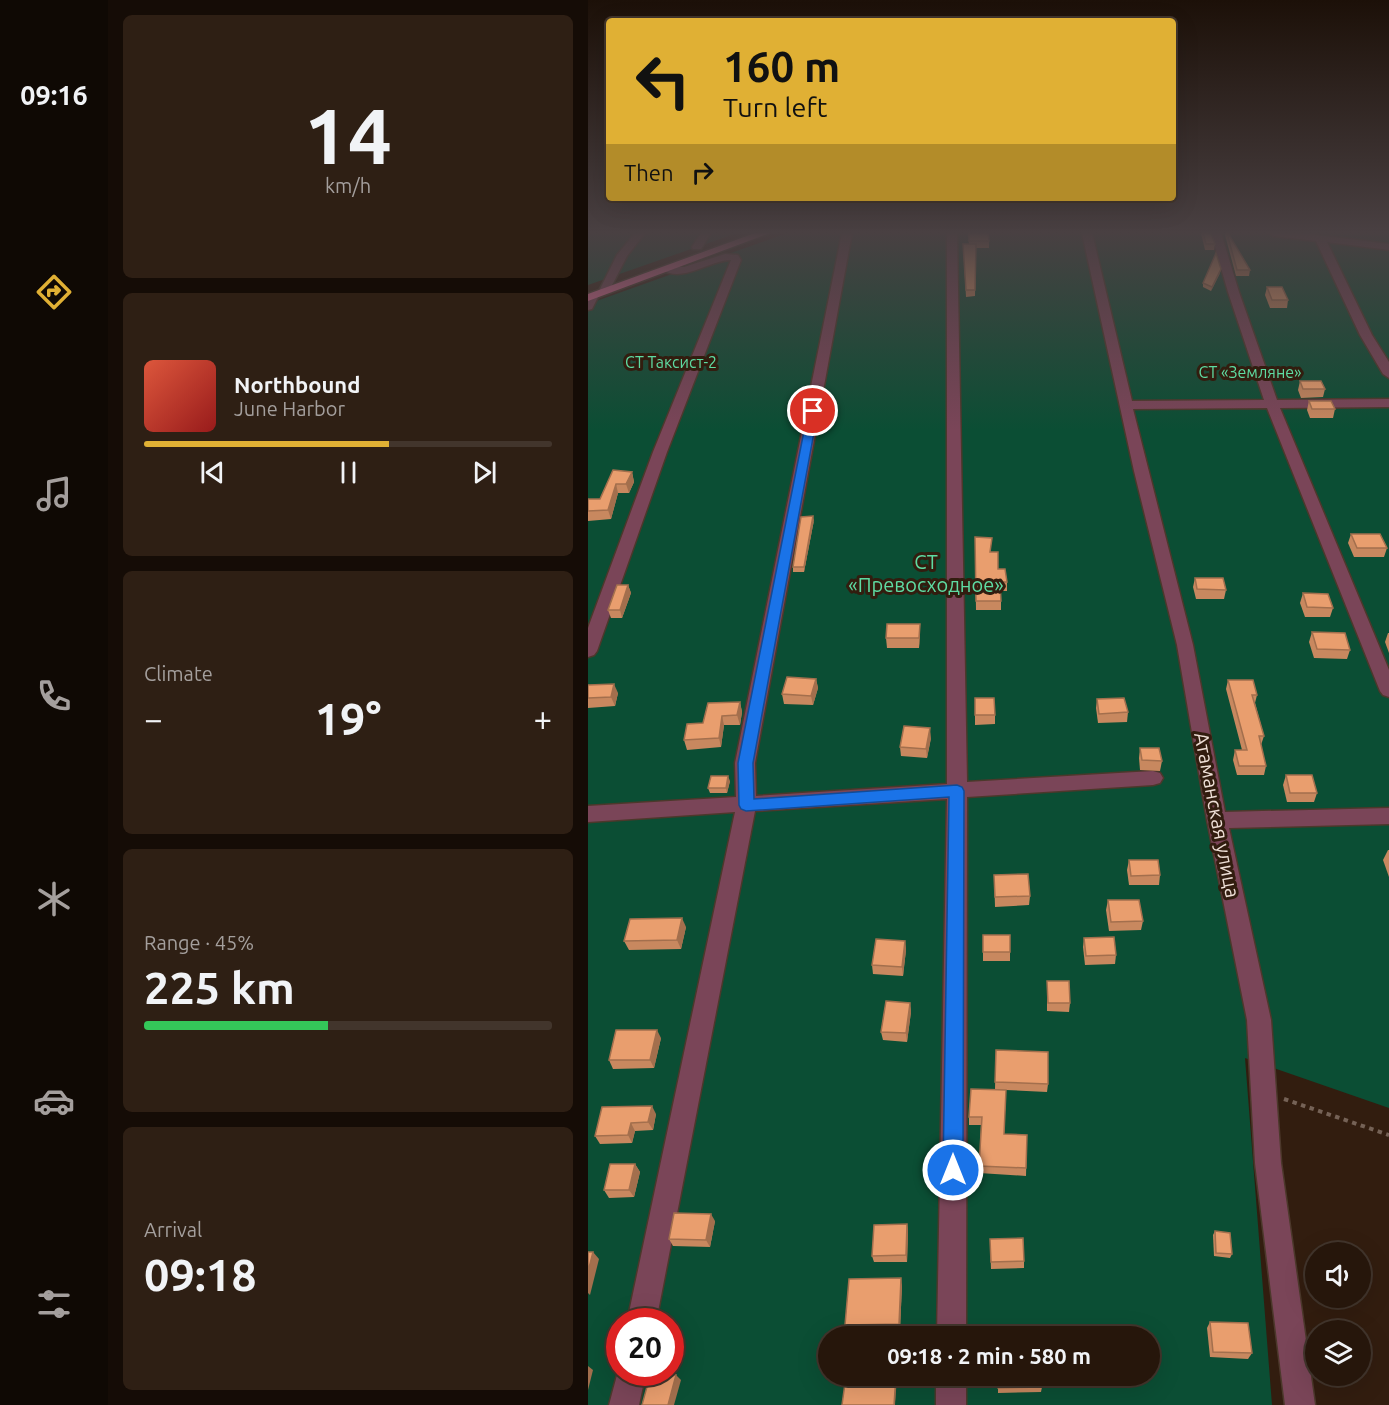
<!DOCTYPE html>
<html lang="en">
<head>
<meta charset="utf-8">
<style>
  body { margin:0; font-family:Ubuntu,sans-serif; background:#2e1f14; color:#f1f3f6; height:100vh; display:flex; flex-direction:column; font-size:22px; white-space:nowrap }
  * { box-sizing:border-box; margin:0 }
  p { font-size:20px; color:#a49f9d }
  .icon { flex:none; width:33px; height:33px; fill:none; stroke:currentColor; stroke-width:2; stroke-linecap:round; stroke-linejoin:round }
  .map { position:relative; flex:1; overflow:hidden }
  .side { display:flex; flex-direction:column; gap:15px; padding:15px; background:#150c06; width:480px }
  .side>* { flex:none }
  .guide { position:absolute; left:18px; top:18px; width:570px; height:183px; border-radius:6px; box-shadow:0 6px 24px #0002,0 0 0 2px #42352c; background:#e0b034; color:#111; overflow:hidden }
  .fabs { position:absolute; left:717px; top:1242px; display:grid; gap:12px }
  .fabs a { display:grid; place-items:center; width:66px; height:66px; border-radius:50%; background:#26160b; box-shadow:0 6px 24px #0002,0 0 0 2px #42352c; font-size:30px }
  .speed { position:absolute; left:18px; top:1308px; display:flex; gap:12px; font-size:30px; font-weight:700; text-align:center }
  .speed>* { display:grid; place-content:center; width:78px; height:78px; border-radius:50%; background:#26160b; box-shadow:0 6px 24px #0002,0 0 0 2px #42352c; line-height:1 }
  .speed .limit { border:9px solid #d22; background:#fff; color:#111 }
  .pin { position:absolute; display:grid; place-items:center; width:51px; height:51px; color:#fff; margin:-26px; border:3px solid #fff; border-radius:50%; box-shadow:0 2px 6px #0007 }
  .me { position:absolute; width:66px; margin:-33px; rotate:0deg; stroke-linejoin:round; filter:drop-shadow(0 0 4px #0008) }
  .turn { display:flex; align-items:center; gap:21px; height:126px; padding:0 18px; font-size:27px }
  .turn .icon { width:78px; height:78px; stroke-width:2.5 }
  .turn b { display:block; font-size:42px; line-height:51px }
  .then { display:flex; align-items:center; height:57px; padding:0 18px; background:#0003; gap:12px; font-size:22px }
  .big { font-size:45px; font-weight:700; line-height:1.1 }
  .side .widget { flex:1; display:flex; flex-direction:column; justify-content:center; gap:9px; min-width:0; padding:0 21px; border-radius:9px; background:#2e1f14 }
  .side .dial { align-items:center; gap:0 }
  .dial b { font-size:78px; line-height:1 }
  .song { display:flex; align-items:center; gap:18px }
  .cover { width:72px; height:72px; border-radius:9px; background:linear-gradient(135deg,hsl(10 70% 55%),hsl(0 70% 35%)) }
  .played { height:6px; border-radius:3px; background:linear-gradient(90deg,#e0b034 60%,#42352c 60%) }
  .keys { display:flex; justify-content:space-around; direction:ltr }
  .heat { display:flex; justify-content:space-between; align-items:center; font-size:33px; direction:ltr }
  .charge { height:9px; border-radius:4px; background:linear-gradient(90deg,#34c759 45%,#42352c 0) }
  .trip { position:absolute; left:230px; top:1326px; width:342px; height:60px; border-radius:30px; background:#26160b; box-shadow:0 6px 24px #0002,0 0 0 2px #42352c; font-weight:700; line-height:60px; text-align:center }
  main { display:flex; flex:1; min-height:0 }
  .tabs { display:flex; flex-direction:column; width:108px; justify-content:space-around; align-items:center; background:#0f0904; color:#a49f9d }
  .tabs .icon { width:42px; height:42px }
  .tabs .on { color:#e0b034 }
  .tabs b { font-size:27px; color:#f1f3f6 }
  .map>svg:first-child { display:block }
</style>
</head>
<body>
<main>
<nav class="tabs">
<b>09:16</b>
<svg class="icon on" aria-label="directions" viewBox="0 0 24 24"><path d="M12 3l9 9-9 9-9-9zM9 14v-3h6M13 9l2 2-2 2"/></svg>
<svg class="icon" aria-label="music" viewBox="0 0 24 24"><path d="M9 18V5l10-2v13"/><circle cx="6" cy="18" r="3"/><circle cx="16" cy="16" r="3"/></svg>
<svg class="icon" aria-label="phone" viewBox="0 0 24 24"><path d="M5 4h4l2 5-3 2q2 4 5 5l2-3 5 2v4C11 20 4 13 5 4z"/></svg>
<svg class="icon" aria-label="climate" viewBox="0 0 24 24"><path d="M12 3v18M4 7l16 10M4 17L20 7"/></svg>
<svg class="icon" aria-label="car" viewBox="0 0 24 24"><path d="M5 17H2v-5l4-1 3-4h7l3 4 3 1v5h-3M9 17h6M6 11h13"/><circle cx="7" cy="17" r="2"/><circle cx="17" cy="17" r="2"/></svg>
<svg class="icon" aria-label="filters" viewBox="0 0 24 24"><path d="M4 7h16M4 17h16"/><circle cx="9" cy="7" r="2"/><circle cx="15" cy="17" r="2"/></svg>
</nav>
<section class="side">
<div class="widget dial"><b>14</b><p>km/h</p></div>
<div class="widget">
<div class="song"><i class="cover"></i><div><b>Northbound</b><p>June Harbor</p></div></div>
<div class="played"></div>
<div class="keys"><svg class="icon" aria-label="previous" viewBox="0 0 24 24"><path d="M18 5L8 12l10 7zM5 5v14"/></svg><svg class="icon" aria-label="pause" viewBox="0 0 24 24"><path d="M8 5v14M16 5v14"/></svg><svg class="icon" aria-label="next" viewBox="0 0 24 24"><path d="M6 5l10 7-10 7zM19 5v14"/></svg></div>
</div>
<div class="widget"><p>Climate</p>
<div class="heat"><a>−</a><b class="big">19°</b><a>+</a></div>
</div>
<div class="widget"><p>Range · 45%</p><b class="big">225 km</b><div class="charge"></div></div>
<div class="widget"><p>Arrival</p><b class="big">09:18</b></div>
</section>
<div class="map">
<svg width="801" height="1405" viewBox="0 0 801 1405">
  <rect width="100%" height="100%" fill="#321d0f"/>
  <!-- green -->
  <g fill="#0b4e34" fill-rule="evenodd">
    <path d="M0,233H149L0,285Z"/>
    <path d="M199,233H801V1108L657,1058L684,1405H0V304ZM32,1322H82V1372H32ZM240,1336H561V1376H240Z"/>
  </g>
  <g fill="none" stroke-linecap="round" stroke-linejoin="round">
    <defs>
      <g id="minor">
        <path d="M47,233H57L39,256L20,293H12L11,291L29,255Z"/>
        <path d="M113,233H123L113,249H105L104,247Z"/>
        <path d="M254,233H264L167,763L168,796L359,784V233H369L379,782L565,771L572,773L575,778L572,783L565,785L379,797L378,1336H349L359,799L167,811L68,1322H39L147,812L0,822V806L148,797L147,763Z"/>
        <path d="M494,233H504L544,401L676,400L640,292L623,233H633L651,292L689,400L801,399V407L692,408L801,670V697L795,695L792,691L679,408L545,409L605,645L637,812L801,808V824L641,828L683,1020L693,1163L727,1405H697L667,1163L659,1020L619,820L589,645L546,471Z"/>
        <path d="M681,233H712L801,244V250L739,242L784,335L801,362V378L795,374L772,335L728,241L686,236Z"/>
        <path d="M137,254L150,255L153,260L79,452L9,651L6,655L0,657V628L65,452L143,260C121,260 94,284 73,269L78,266L96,267Z"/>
        <path d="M6,292L11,295L4,309L0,310V296Z"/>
        <path d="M32,1364V1372H58L51,1405H21Z"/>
        <rect x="348" y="1376" width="30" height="29"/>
      </g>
      <path id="highway" d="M167,233H182L0,301V294Z"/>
    </defs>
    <!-- minor casing -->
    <use href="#minor" stroke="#4c382b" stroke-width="3"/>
    <!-- highway casing -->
    <use href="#highway" stroke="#4c382b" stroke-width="3"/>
    <!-- path -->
    <path stroke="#756256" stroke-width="4" stroke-dasharray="4.5 4.5" stroke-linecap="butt" d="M696,1099L801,1135"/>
    <!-- minor -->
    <use href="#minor" fill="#7a4558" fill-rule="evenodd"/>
    <!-- highway -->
    <use href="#highway" fill="#f26ea1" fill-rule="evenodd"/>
  </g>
  <!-- wall -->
  <g fill="#c8885f">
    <path d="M380,233L401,241V248H388L387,296L378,297L375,244H381Z"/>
    <path d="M613,233H623L627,244L626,250H617Z"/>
    <path d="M638,233H640L662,270L661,276H648L637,235Z"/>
    <path d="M632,273L623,291L615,287V283Z"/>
    <path d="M679,287L700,300L699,308H682L677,295Z"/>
    <path d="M712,381L737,389L735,397L713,398L710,390Z"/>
    <path d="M721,401L747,409L745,418H722L719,410Z"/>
    <path d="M25,470L44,472L46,482L41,493H30L23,519L0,521V499H12Z"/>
    <path d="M226,520L216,572H205V567Z"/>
    <path d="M763,534L799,548L796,557H766L760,543Z"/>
    <path d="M387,537L403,552L410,569L419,582V591H413V610H388Z"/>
    <path d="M607,578L638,590L636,599H608L605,587Z"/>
    <path d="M40,585L43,593L34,618H23L20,610Z"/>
    <path d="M715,593L745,608L742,617H717L712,603Z"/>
    <path d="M724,632L762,650L759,659L726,658L721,642Z"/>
    <path d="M800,633H801V653L797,642Z"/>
    <path d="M332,634L331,648H299L298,638Z"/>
    <path d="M228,679L230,688L225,705L196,704L194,694Z"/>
    <path d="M640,680L669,695L667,703L676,736L673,745L678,766L676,775H649L645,760L647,750H654L638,689Z"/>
    <path d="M0,685L30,693L27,706L0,708Z"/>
    <path d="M387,698L407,715V724L387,725Z"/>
    <path d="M509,699L540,712L539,722L510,723L508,708Z"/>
    <path d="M152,702L154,712L152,725H136L133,747L99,750L96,740L115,723Z"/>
    <path d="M343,738L339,758L313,756L312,747Z"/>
    <path d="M552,748L574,761L572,771L552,770L551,758Z"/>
    <path d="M698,775L729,793L726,802H699L695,785Z"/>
    <path d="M142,781L139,793H122L120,788Z"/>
    <path d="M800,850H801V877L795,860Z"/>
    <path d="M541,860L572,875L571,885H541L539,870Z"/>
    <path d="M406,875L442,896L441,905L407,907Z"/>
    <path d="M520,900L555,921L553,930L521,931L518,910Z"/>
    <path d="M98,927L93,949L41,950L36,941Z"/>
    <rect x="395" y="935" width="27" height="26"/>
    <path d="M496,938L528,955L527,964L497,965L495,947Z"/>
    <path d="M317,941L318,950L315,976L285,974L284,965Z"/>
    <path d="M459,981L482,1003L481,1012L459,1011Z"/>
    <path d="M322,1003L323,1012L319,1042L295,1040L293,1032Z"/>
    <path d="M73,1038L66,1068L25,1069L21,1060Z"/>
    <path d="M408,1050L460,1084L459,1092L418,1090L416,1134L439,1135L438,1176L391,1173L393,1125H381V1117L407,1089Z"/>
    <path d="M68,1114L65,1130L47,1131L44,1143L12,1144L7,1136Z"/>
    <path d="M47,1164L52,1172L46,1197L21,1198L16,1190Z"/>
    <path d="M127,1221L122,1247L85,1246L81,1239Z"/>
    <path d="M319,1224L320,1231L319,1262H286L284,1256Z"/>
    <path d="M627,1231L644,1254L642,1258L626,1256L625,1235Z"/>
    <path d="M402,1239L436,1261V1268L403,1269Z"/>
    <path d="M314,1285L312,1330L259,1331L257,1325Z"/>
    <path d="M622,1322L664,1353L660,1359L622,1357L619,1328Z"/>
    <path d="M410,1376L454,1387L453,1392L410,1393Z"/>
  </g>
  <!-- shaded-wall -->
  <g fill="#a36f4d">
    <path d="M633,269L632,273L623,291L624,287Z"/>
    <path d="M44,472L46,482L41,493L38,484Z"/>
    <path d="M28,484L30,493L23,519L20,510Z"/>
    <path d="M225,516L226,520L216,572V567Z"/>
    <path d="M40,585L43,593L34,618L32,610Z"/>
    <path d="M332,624V634L331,648V638Z"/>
    <path d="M228,679L230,688L225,705L223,696Z"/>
    <path d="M26,684L30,693L27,706L23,697Z"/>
    <path d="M152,702L154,712L152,725L149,715Z"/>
    <path d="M134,716L136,725L133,747L131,738Z"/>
    <path d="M342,728L343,738L339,758L338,749Z"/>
    <path d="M140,776L142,781L139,793L138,788Z"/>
    <path d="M94,918L98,927L93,949L89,940Z"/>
    <path d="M317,941L318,950L315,976L314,967Z"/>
    <path d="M322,1003L323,1012L319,1042L318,1033Z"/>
    <path d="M69,1030L73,1038L66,1068L62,1060Z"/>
    <path d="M64,1106L68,1114L65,1130L60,1122Z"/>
    <path d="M43,1123L47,1131L44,1143L40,1135Z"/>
    <path d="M47,1164L52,1172L46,1197L41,1190Z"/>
    <path d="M123,1214L127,1221L122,1247L118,1240Z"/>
    <path d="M319,1224L320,1231L319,1262L318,1255Z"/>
    <path d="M5,1252L11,1259L2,1295L0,1293V1272Z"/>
    <path d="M313,1278L314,1285L312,1330L311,1324Z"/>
    <path d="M0,1366L5,1370L0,1390Z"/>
    <path d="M88,1375L93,1380L86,1405H80Z"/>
    <path d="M308,1376H309L307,1405H306Z"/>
  </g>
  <!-- building -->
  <g fill="#e99e6e" stroke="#a36f4d" stroke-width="1.5">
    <path d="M381,233H400L401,241H381Z"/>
    <path d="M615,233H623L627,244H618Z"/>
    <path d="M639,233H640L662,270H649Z"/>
    <path d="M375,244H388L387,290H378Z"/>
    <path d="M628,253L633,269L624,287L615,283Z"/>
    <path d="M679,287H694L700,300H684Z"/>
    <path d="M712,381H733L737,389H715Z"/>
    <path d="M721,401H743L747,409H724Z"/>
    <path d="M25,470L44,472L38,484H28L20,510L0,511V499H12Z"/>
    <path d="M225,516L216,567H205L213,517Z"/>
    <path d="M763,534H792L799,548H769Z"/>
    <path d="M387,537L404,538L402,552H410V569H417L419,582H412L413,601H388Z"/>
    <path d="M607,578H635L638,590L609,589Z"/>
    <path d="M29,585H40L32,610H20Z"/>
    <path d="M715,593L740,594L745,608L719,607Z"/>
    <path d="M299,624H332L331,638H298Z"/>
    <path d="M724,632L757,633L762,650L729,649Z"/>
    <path d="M199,677L228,679L223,696L194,694Z"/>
    <path d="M640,680H665L669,695H664L676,736H671L678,766H651L647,750H659Z"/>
    <path d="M26,684L23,697L0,698V685Z"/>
    <path d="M387,698H406L407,715H387Z"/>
    <path d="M536,698L540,712L511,714L509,699Z"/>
    <path d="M152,702L149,715L134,716L131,738L96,740L99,724L115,723L120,703Z"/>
    <path d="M316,726L342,728L338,749L312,747Z"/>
    <path d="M552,748H571L574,761L554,760Z"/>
    <path d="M698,775H724L729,793H702Z"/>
    <path d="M123,776H140L138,788H120Z"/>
    <path d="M541,860H570L572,875L543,876Z"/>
    <path d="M440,874L442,896L407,897L406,875Z"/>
    <path d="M520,900H551L555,921L523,922Z"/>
    <path d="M94,918L89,940L36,941L42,919Z"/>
    <rect x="395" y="935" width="27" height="17"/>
    <path d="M526,937L528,955L498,956L496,938Z"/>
    <path d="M288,939L317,941L314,967L284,965Z"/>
    <path d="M459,981H481L482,1003H460Z"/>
    <path d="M298,1001L322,1003L318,1033L293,1032Z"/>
    <path d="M28,1030H69L62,1060H21Z"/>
    <path d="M408,1050L460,1052V1084L407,1082Z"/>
    <path d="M383,1089L418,1090L416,1134L439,1135L438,1168L391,1166L394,1117H381Z"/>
    <path d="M64,1106L60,1122L43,1123L40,1135L7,1136L14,1107Z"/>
    <path d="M22,1164H47L41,1190H16Z"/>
    <path d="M86,1213L123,1214L118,1240L81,1239Z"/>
    <path d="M319,1224L318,1255L284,1256L286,1225Z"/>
    <path d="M627,1231L642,1233L644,1254L628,1253Z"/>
    <path d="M435,1238L436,1261L403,1262L402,1239Z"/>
    <path d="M0,1252H5L0,1272Z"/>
    <path d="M313,1278L311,1324L257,1325L261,1279Z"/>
    <path d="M622,1322L660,1323L664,1353L625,1352Z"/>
    <path d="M63,1372L88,1375L80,1405H54Z"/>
    <path d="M258,1376H308L306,1405H254Z"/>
    <path d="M410,1376H453L454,1387L410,1388Z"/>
  </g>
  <!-- sky -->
  <linearGradient id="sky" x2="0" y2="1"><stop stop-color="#1c1008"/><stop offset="0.54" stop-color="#494042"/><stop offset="1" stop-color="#494042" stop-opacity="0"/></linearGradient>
  <rect width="801" height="430" fill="url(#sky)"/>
  <!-- route -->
  <path fill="#1a73e8" stroke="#114b97" stroke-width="1.5" d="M225,408L230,411L165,763L166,799L369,785L374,787L376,791L375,1170L372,1177L365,1180L358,1177L355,1170L361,797L158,811L153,809L151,805L150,763L220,411Z"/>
  <g text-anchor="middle" stroke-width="6" stroke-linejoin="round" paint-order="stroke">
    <!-- far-park labels -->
    <g font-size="16" fill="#5edba2" stroke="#321d0f">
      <text x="83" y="368">СТ Таксист-2</text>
      <text x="662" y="378">СТ «Земляне»</text>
    </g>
    <!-- park labels -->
    <g font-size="20" fill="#5edba2" stroke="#321d0f">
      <text x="338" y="569">СТ<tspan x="338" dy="23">«Превосходное»</tspan></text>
    </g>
    <!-- street labels -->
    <g font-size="20" fill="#eedfd6" stroke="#321d0f">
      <text transform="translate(629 815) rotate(79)" y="7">Атаманская улица</text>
    </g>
  </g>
</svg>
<div class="fabs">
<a><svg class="icon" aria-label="sound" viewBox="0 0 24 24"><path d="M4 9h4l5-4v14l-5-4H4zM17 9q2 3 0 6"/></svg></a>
<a><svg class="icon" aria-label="layers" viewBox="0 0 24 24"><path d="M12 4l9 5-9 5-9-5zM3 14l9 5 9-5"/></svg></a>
</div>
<div class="speed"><div class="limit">20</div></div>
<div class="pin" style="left:225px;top:411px;background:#d93025"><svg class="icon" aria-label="arrive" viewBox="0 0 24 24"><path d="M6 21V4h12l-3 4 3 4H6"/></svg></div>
<svg class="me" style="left:365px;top:1170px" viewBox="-20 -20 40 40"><circle r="17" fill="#1a73e8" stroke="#fff" stroke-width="3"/><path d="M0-11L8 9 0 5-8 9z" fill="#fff"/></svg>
<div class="trip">09:18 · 2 min · 580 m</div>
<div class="guide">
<div class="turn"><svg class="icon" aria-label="left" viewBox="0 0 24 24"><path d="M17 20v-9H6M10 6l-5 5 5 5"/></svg><div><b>160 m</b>Turn left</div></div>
<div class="then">Then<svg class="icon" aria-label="right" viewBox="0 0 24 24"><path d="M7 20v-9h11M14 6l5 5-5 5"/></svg></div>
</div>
</div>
</main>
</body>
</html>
